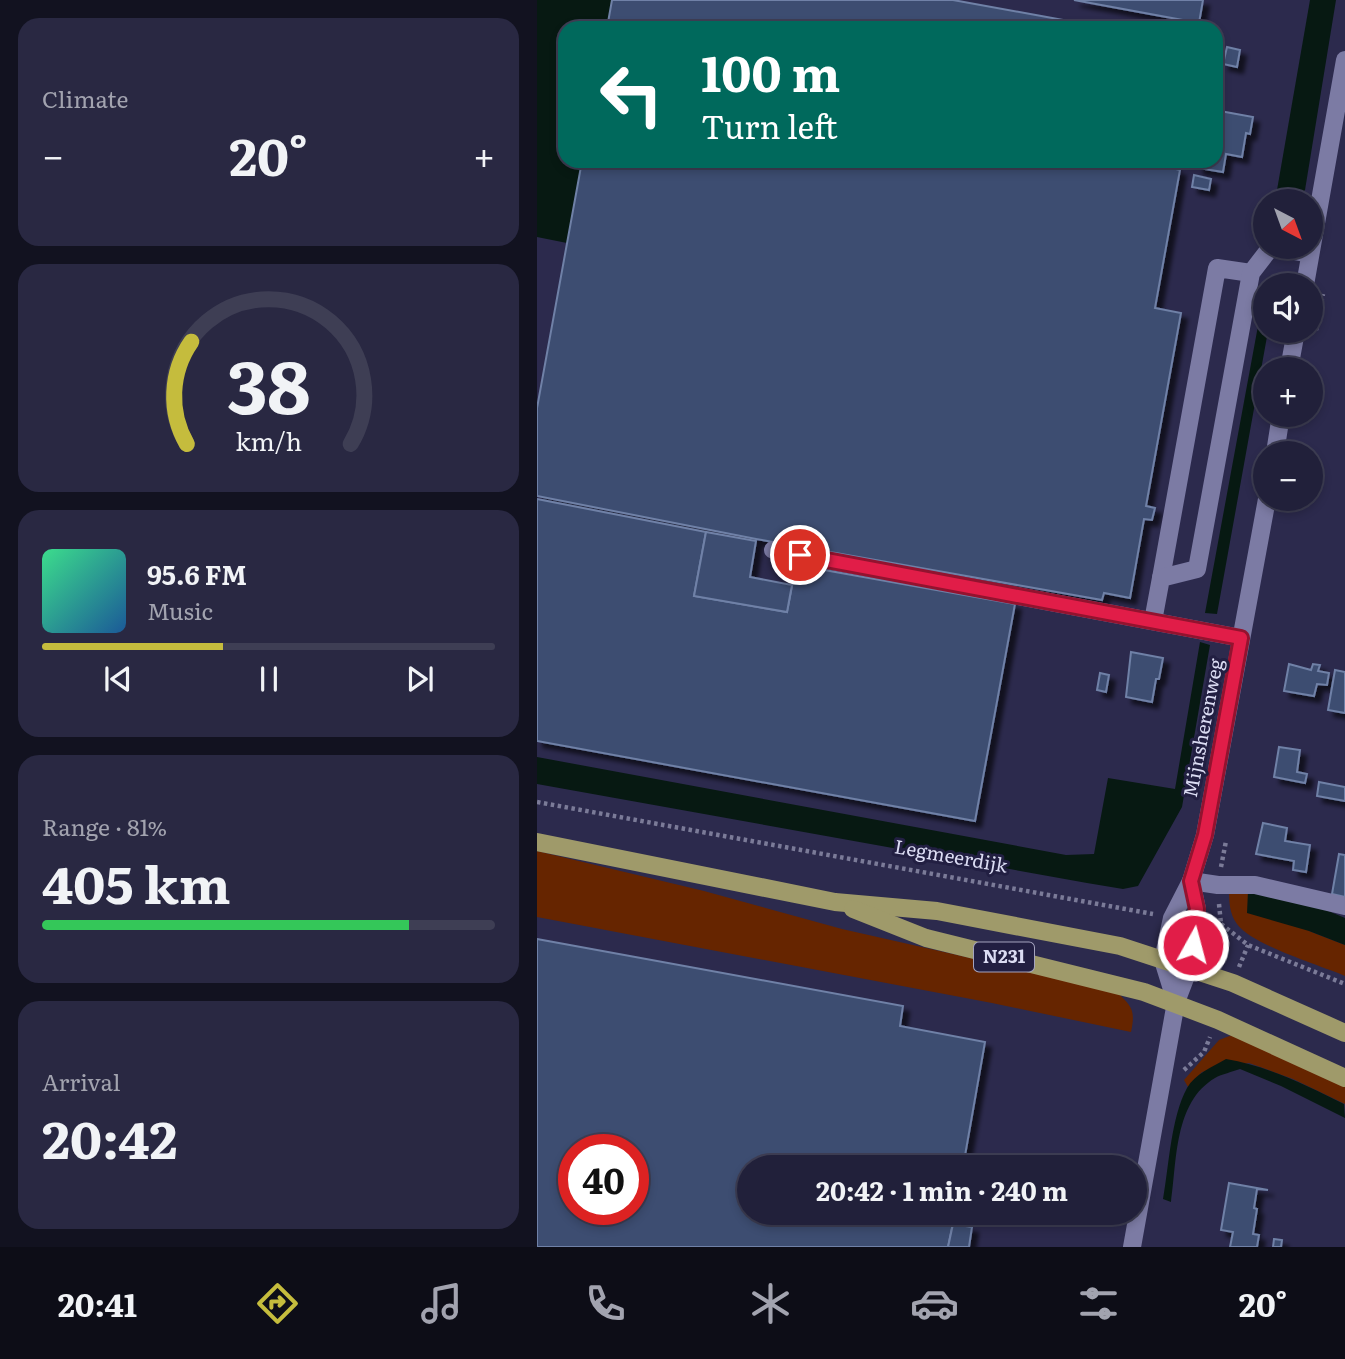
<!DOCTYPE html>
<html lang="en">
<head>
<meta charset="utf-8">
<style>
  body { margin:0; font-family:Literata,serif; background:#292842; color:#f1f3f6; height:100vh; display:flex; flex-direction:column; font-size:26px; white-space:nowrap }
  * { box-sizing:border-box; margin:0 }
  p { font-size:23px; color:#a2a3af }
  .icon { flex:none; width:38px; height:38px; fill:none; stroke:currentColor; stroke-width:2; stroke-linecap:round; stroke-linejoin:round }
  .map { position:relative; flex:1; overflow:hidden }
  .panel { display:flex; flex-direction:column; gap:18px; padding:18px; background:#121220; width:537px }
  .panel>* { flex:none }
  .guide { position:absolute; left:21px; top:21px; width:665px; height:147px; border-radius:21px; box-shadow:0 4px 10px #0003,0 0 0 2px #3e3e54; background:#00695c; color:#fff; overflow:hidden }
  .needle { width:46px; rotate:139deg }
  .fabs { position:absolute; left:716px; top:189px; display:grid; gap:14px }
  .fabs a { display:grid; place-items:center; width:70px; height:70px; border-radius:50%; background:#21203a; box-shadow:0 4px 10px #0003,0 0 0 2px #3e3e54; font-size:35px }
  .speed { position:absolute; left:21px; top:1134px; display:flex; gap:14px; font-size:35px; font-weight:700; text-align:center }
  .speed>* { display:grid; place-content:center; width:91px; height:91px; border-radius:50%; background:#21203a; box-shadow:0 4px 10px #0003,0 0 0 2px #3e3e54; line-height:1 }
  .speed .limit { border:10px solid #d22; background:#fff; color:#111 }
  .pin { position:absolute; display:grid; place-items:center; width:60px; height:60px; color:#fff; margin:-30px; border:4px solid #fff; border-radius:50%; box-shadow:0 2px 7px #0007 }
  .me { position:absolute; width:77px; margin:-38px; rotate:7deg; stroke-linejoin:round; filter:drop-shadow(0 0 5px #0008) }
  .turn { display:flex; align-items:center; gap:24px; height:147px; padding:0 28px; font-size:32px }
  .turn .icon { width:91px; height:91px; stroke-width:2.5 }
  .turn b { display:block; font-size:49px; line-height:60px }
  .big { font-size:52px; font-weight:700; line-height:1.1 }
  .panel .widget { flex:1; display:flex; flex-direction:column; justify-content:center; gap:10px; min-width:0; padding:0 24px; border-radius:21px; background:#292842 }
  .panel .dial { align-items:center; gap:0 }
  .dial svg { height:182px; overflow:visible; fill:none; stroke:#3e3e54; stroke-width:7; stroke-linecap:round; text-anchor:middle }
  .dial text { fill:#f1f3f6; stroke:none }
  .song { display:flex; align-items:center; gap:21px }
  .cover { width:84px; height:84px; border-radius:10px; background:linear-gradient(135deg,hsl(150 70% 55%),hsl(210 70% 35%)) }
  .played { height:7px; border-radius:4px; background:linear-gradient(90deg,#c5bc3d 40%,#3e3e54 40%) }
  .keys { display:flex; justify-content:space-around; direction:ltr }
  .heat { display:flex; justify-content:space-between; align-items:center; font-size:38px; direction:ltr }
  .charge { height:10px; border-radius:5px; background:linear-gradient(90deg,#34c759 81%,#3e3e54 0) }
  .trip { position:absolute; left:200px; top:1155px; width:410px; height:70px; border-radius:35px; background:#21203a; box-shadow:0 4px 10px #0003,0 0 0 2px #3e3e54; font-weight:700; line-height:70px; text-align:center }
  .tabs { display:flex; height:112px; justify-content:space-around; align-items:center; background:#0d0d17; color:#a2a3af }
  .tabs .icon { width:49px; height:49px }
  .tabs .active { color:#c5bc3d }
  .tabs b { font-size:32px; color:#f1f3f6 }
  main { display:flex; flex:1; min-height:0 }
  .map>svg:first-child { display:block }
</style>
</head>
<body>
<main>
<section class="panel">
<div class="widget"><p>Climate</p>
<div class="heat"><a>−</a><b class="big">20°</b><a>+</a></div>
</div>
<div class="widget dial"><svg viewBox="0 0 100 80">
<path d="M14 69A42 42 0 1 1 86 69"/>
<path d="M14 69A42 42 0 0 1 16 24" stroke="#c5bc3d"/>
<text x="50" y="56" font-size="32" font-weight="700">38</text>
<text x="50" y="72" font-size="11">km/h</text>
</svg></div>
<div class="widget">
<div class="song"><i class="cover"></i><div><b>95.6 FM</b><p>Music</p></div></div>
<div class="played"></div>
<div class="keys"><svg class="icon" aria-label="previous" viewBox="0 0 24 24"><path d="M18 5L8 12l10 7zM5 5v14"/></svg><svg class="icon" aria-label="pause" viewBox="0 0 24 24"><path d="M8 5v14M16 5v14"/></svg><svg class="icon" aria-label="next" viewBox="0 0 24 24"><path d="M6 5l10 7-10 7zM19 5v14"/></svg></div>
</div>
<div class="widget"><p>Range · 81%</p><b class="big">405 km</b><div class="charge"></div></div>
<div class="widget"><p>Arrival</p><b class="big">20:42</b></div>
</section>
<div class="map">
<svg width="808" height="1247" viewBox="0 0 808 1247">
  <defs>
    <filter id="shadow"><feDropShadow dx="6" dy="6" stdDeviation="2" flood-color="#0009"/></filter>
  </defs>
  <rect width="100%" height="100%" fill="#2c2a4d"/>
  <!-- green -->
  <g fill="#662500">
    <path d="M0,851L167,891L305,929L579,991C594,1006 599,1009 594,1032L455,1003L0,917Z"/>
    <path d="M692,887L711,891L772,931L808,945V976C782,965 715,945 700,924C692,914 692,900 692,887Z"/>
    <path d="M695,1035L808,1085V1104L756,1079L712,1063L665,1072L651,1087L647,1080L682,1040Z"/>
  </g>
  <!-- water -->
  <g fill="#071912">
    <path d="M0,0H122L117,28H28V161H92L75,252L0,237Z"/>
    <path d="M773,0H799L768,190L761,196H747L740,190Z"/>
    <path d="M728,288V331H731L680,614L668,613Z"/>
    <path d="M663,642L673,645L645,807L601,886L586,889L550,883L0,784V757L529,855L557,854L571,778L638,789Z"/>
    <path d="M711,891L784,908L808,918V945L772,931L710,913Z"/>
    <path d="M689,1059C731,1066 769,1085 807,1104L808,1118L744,1086L703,1069C695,1072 685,1074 678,1078C637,1102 640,1161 634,1202L626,1199C632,1166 634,1117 650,1088C658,1074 675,1067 689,1059Z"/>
  </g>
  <!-- building -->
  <g fill="#3e4e71" stroke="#6f81a7" stroke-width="2" fill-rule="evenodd" filter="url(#shadow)">
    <path d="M75,0H416L570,28H70Z"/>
    <path d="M537,0H666L662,23Z"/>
    <path d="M690,47L703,50L700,67L686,64Z"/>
    <path d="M683,111L716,117L713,134L709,133L705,157L689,154L686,172L661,168L662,161H679V132Z"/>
    <path d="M45,161H637L635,168L643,170L618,308L644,313L609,506L618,508L615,520L607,519L593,598L567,593L565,600L219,539L0,496V408Z"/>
    <path d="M657,175L674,179L672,190L655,187Z"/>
    <path d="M0,499L169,532L157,596L250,612L259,565L478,604L438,821L0,741Z"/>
    <path d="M169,532L219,541L213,577L255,585L250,612L157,596Z"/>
    <path d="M594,652L626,658L622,679H619L615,702L589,697Z"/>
    <path d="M752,664L774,670L776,664L783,665L781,671L792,673L790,685L780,684L777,696L747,691Z"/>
    <path d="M798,670L808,672V713L791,710Z"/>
    <path d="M563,673L572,675L569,692L560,690Z"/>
    <path d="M742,747L763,750L760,772L770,774L768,783L737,777Z"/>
    <path d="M782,782L808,787V801L780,796Z"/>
    <path d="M726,823L750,828L748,841L773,845L769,872L756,870L757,861L719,854Z"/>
    <path d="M802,854L808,855V897L795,894Z"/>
    <path d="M0,939L366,1006L363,1026L448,1042L426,1167H212V1213H418L411,1247H0ZM37,1150H96V1209H37Z"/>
    <path d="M692,1183L731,1190L720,1189L717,1208L720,1209L716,1234L722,1235L720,1247H693L696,1232L684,1230Z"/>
    <path d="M416,1224L435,1227L432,1247H411Z"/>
    <path d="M737,1239L745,1240L744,1247H736Z"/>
  </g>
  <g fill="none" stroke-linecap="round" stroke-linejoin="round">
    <!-- path -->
    <g stroke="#7b7b98" stroke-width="4.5" stroke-dasharray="3.5 3.5" stroke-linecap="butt">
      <path d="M779,330L786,294"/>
      <path d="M0,802L616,914"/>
      <path d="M684,867L689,841"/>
      <path d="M682,904L684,924"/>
      <path d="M677,924H684L711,945L808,984"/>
      <path d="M702,967L711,945"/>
      <path d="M647,1070L667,1052L673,1037"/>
    </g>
    <!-- minor -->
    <g stroke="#7c7ba4" stroke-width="18">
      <path d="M736,247L773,254"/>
      <path d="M768,285L808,60"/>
      <path d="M752,369L759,331"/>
      <path d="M738,453L744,415"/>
      <path d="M236,550L704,638"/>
      <path d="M624,578L680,268L714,273"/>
      <path d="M616,621L624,578L660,569L714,273L734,247"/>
      <path d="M654,881L681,885H718L808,906"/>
      <path d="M639,1002L626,960L635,918L654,881L668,835L730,499"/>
      <path d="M595,1247L639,1002L652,968L659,922L660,909L654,881"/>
    </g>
    <!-- major -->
    <g stroke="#9f9a6a" stroke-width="18">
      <path d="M0,842L298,902L400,911L583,946L696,983L808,1033"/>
      <path d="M316,909L389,938L607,992L681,1020L808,1078"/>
    </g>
  </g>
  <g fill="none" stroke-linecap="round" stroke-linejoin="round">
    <defs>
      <path id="route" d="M263,555L704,638L668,835L654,881L660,909L656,945"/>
    </defs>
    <!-- route casing -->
    <use href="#route" stroke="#92132f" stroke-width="18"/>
    <!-- route -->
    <use href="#route" stroke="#e11d48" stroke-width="12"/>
  </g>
  <g text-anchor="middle" stroke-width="6" stroke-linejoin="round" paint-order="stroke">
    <!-- shield labels -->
    <rect fill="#221f42" stroke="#a4a3be" stroke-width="2" x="437" y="942.5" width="60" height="29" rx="5"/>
    <g font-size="18" font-weight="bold" fill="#dbdcf3">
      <text x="467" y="963">N231</text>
    </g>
    <!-- street labels -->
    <g font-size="19" fill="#dbdcf3" stroke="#221f42">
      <text transform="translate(666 728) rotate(-79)" y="7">Mijnsherenweg</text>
      <text transform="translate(414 856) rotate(10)" y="7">Legmeerdijk</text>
    </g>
  </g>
</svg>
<div class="fabs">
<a><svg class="needle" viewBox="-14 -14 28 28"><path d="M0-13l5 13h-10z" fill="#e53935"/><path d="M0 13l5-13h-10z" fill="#a2a3af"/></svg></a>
<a><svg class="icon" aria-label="sound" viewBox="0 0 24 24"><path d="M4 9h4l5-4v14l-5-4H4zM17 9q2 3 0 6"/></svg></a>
<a>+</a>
<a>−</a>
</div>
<div class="speed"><div class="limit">40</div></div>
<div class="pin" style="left:263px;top:555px;background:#d93025"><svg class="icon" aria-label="arrive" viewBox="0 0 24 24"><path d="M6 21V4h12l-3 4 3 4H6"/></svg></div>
<svg class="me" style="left:656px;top:945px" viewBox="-20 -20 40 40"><circle r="17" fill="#e11d48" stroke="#fff" stroke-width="3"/><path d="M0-11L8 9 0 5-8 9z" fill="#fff"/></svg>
<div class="trip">20:42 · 1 min · 240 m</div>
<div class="guide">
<div class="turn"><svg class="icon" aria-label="left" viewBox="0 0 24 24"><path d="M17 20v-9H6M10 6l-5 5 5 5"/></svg><div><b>100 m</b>Turn left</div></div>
</div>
</div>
</main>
<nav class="tabs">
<b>20:41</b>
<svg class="icon active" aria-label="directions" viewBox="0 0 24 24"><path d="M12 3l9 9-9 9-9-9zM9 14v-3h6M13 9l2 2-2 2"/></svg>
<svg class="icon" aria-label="music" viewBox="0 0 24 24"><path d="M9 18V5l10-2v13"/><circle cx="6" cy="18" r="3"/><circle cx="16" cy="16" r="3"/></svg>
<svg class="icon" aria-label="phone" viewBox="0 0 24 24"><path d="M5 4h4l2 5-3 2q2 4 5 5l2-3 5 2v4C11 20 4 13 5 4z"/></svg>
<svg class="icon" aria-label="climate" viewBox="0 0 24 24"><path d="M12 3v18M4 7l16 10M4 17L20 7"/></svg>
<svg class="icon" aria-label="car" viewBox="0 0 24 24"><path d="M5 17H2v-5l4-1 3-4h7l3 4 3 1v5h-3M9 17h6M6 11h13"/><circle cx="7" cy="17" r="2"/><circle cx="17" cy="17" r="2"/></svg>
<svg class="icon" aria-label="filters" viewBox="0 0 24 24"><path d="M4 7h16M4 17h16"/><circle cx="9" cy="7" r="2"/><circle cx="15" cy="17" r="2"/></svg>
<b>20°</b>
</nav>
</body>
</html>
